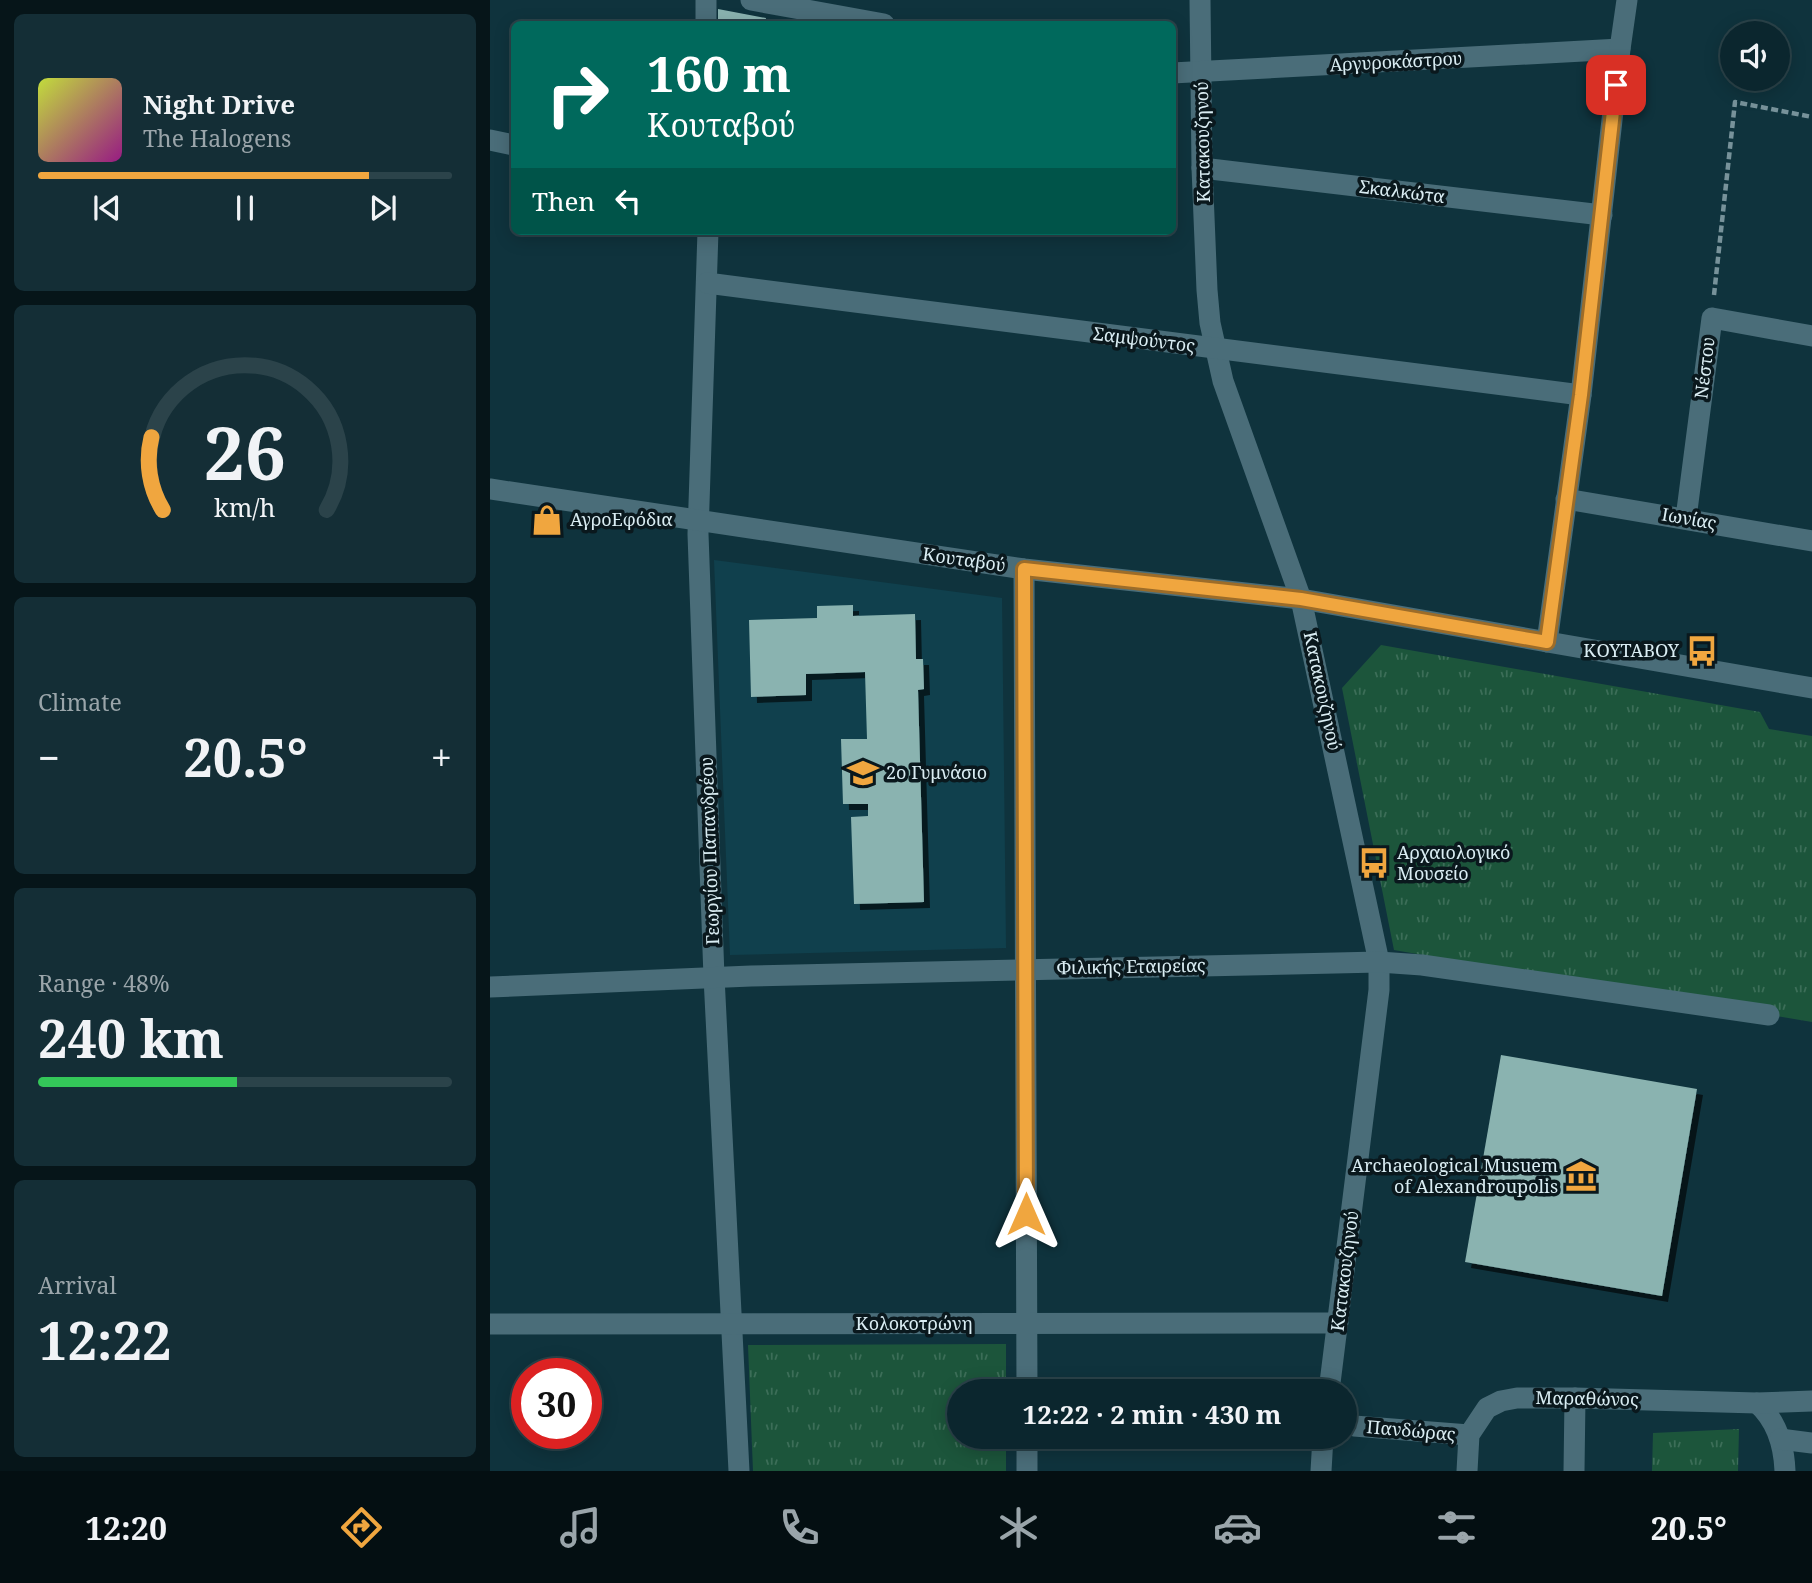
<!DOCTYPE html>
<html lang="en">
<head>
<meta charset="utf-8">
<style>
  body { margin:0; font-family:"Noto Serif",serif; background:#142e36; color:#f1f3f6; height:100vh; display:flex; flex-direction:column; font-size:26px; white-space:nowrap }
  * { box-sizing:border-box; margin:0 }
  p { font-size:23px; color:#9aa5aa }
  .icon { flex:none; width:38px; height:38px; fill:none; stroke:currentColor; stroke-width:2; stroke-linecap:round; stroke-linejoin:round }
  .map { position:relative; flex:1; overflow:hidden }
  .side { display:flex; flex-direction:column; gap:14px; padding:14px; background:#061519; width:490px }
  .side>* { flex:none }
  .hud { position:absolute; left:21px; top:21px; width:665px; height:214px; border-radius:10px; box-shadow:0 4px 18px #0003,0 0 0 2px #2b434a; background:#00695c; color:#fff; overflow:hidden }
  .controls { position:absolute; left:1230px; top:21px; display:grid; gap:14px }
  .controls a { display:grid; place-items:center; width:70px; height:70px; border-radius:50%; background:#0b262e; box-shadow:0 4px 18px #0003,0 0 0 2px #2b434a; font-size:35px }
  .speed { position:absolute; left:21px; top:1358px; display:flex; gap:14px; font-size:35px; font-weight:700; text-align:center }
  .speed>* { display:grid; place-content:center; width:91px; height:91px; border-radius:50%; background:#0b262e; box-shadow:0 4px 18px #0003,0 0 0 2px #2b434a; line-height:1 }
  .speed .limit { border:10px solid #d22; background:#fff; color:#111 }
  .pin { position:absolute; display:grid; place-items:center; width:60px; height:60px; color:#fff; margin:-30px; border-radius:14px; box-shadow:0 4px 10px #0006 }
  .me { position:absolute; width:77px; margin:-38px; rotate:0deg; stroke-linejoin:round; filter:drop-shadow(0 0 5px #0008) }
  .turn { display:flex; align-items:center; gap:24px; height:147px; padding:0 21px; font-size:32px }
  .turn .icon { width:91px; height:91px; stroke-width:2.5 }
  .turn b { display:block; font-size:49px; line-height:60px }
  .then { display:flex; align-items:center; height:66px; padding:0 21px; background:#0003; gap:14px; font-size:26px }
  .big { font-size:52px; font-weight:700; line-height:1.1 }
  .side .widget { flex:1; display:flex; flex-direction:column; justify-content:center; gap:10px; min-width:0; padding:0 24px; border-radius:10px; background:#142e36 }
  .side .dial { align-items:center; gap:0 }
  .dial svg { height:182px; overflow:visible; fill:none; stroke:#2b434a; stroke-width:7; stroke-linecap:round; text-anchor:middle }
  .dial text { fill:#f1f3f6; stroke:none }
  .song { display:flex; align-items:center; gap:21px }
  .cover { width:84px; height:84px; border-radius:10px; background:linear-gradient(135deg,hsl(70 70% 55%),hsl(310 70% 35%)) }
  .played { height:7px; border-radius:4px; background:linear-gradient(90deg,#f0a63f 80%,#2b434a 80%) }
  .keys { display:flex; justify-content:space-around; direction:ltr }
  .heat { display:flex; justify-content:space-between; align-items:center; font-size:38px; direction:ltr }
  .charge { height:10px; border-radius:5px; background:linear-gradient(90deg,#34c759 48%,#2b434a 0) }
  .trip { position:absolute; left:457px; top:1379px; width:410px; height:70px; border-radius:35px; background:#0b262e; box-shadow:0 4px 18px #0003,0 0 0 2px #2b434a; font-weight:700; line-height:70px; text-align:center }
  .menu { display:flex; height:112px; justify-content:space-around; align-items:center; background:#040f12; color:#9aa5aa }
  .menu .icon { width:49px; height:49px }
  .menu .selected { color:#f0a63f }
  .menu b { font-size:32px; color:#f1f3f6 }
  main { display:flex; flex:1; min-height:0 }
  .map>svg:first-child { display:block }
</style>
</head>
<body>
<main>
<section class="side">
<div class="widget">
<div class="song"><i class="cover"></i><div><b>Night Drive</b><p>The Halogens</p></div></div>
<div class="played"></div>
<div class="keys"><svg class="icon" aria-label="previous" viewBox="0 0 24 24"><path d="M18 5L8 12l10 7zM5 5v14"/></svg><svg class="icon" aria-label="pause" viewBox="0 0 24 24"><path d="M8 5v14M16 5v14"/></svg><svg class="icon" aria-label="next" viewBox="0 0 24 24"><path d="M6 5l10 7-10 7zM19 5v14"/></svg></div>
</div>
<div class="widget dial"><svg viewBox="0 0 100 80">
<path d="M14 69A42 42 0 1 1 86 69"/>
<path d="M14 69A42 42 0 0 1 9 37" stroke="#f0a63f"/>
<text x="50" y="56" font-size="32" font-weight="700">26</text>
<text x="50" y="72" font-size="11">km/h</text>
</svg></div>
<div class="widget"><p>Climate</p>
<div class="heat"><a>−</a><b class="big">20.5°</b><a>+</a></div>
</div>
<div class="widget"><p>Range · 48%</p><b class="big">240 km</b><div class="charge"></div></div>
<div class="widget"><p>Arrival</p><b class="big">12:22</b></div>
</section>
<div class="map">
<svg width="1322" height="1471" viewBox="0 0 1322 1471">
  <defs>
    <pattern id="park-tufts" width="24" height="20" patternUnits="userSpaceOnUse" patternTransform="scale(1.75)"><rect width="24" height="20" fill="#1c553b"/><path d="M3 7l-1-3M5 7V3M7 7l1-3M15 17l-1-3M17 17v-4M19 17l1-3" fill="none" stroke="#3c6e58"/></pattern>
    <filter id="shadow"><feDropShadow dx="6" dy="6" stdDeviation="0" flood-color="#0009"/></filter>
  </defs>
  <rect width="100%" height="100%" fill="#0f333d"/>
  <!-- built -->
  <path fill="#10404d" d="M224,560L512,598L516,948L240,955Z"/>
  <!-- park -->
  <g fill="url(#park-tufts)">
    <path d="M891,645L1270,712L1279,729L1322,736V1022L904,950L852,688Z"/>
    <path d="M516,1344V1391H469V1437H516V1471H263L258,1345Z"/>
    <path d="M1249,1429L1248,1471H1162L1163,1433Z"/>
  </g>
  <!-- building -->
  <g fill="#8ab3b0" filter="url(#shadow)">
    <path d="M228,9L276,18L275,24H228Z"/>
    <path d="M363,605V616L425,614L426,659H433L434,689L428,690L434,902L364,904L361,817L378,816V804H353L351,739H377L375,672L316,674V695L261,697L259,620L327,618V606Z"/>
    <path d="M1011,1055L1207,1089L1172,1296L975,1262Z"/>
  </g>
  <g fill="none" stroke-linecap="round" stroke-linejoin="round">
    <!-- path -->
    <path stroke="#77929a" stroke-width="4.5" stroke-dasharray="7 3.5" stroke-linecap="butt" d="M1224,295L1245,102L1322,117"/>
    <!-- minor -->
    <g stroke="#4a6d79" stroke-width="21">
      <path d="M216,0V24"/>
      <path d="M261,0L394,24"/>
      <path d="M710,0L712,168L717,290L720,323L733,381L811,599L889,962V990L839,1391"/>
      <path d="M682,73L1130,49"/>
      <path d="M0,140L24,145"/>
      <path d="M712,168L1112,215"/>
      <path d="M218,231L208,534L224,977L249,1471"/>
      <path d="M217,283L1091,395"/>
      <path d="M0,489L534,569L811,599L1322,688"/>
      <path d="M1076,499L1322,541"/>
      <path d="M1196,518L1222,318L1322,336"/>
      <path d="M534,569L537,1391"/>
      <path d="M1057,642L1091,395L1130,49L1137,0"/>
      <path d="M0,987L261,976L889,962L932,965L1279,1015"/>
      <path d="M0,1324L848,1323"/>
      <path d="M1267,1403C1286,1420 1294,1445 1295,1471"/>
      <path d="M864,1426L979,1435"/>
      <path d="M537,1437V1471"/>
      <path d="M1290,1439L1322,1443"/>
      <path d="M831,1471L833,1437"/>
      <path d="M977,1471L979,1435L997,1408L1011,1401L1027,1398H1085L1267,1403L1322,1401"/>
      <path d="M1084,1471L1085,1398"/>
    </g>
  </g>
  <g fill="none" stroke-linecap="round" stroke-linejoin="round">
    <defs>
      <path id="route" d="M536,1214L534,569L811,599L1057,642L1091,395L1126,85"/>
    </defs>
    <!-- route casing -->
    <use href="#route" stroke="#9c6c29" stroke-width="18"/>
    <!-- route -->
    <use href="#route" stroke="#f0a63f" stroke-width="12"/>
  </g>
  <!-- icons -->
  <defs>
    <symbol id="shop-bare" viewBox="-9 -9 18 18"><path d="M-5-2.5h2.3a2.7 3.5 0 0 1 5.4 0H5L5.5 6h-11ZM-1.5-2.5h3a1.5 2.3 0 0 0-3 0Z" fill="#f0a63f" stroke="#0a181d" stroke-width="2.5" paint-order="stroke"/></symbol>
    <symbol id="bus-bare" viewBox="-9 -9 18 18"><path d="M-5-6H5V4H4V6H2V4H-2V6H-4V4H-5ZM-3.5-4V0h7V-4ZM-3.5 1.2v1.5H-2V1.2ZM2 1.2v1.5H3.5V1.2Z" fill="#f0a63f" stroke="#0a181d" stroke-width="2.5" paint-order="stroke"/></symbol>
    <symbol id="school-bare" viewBox="-9 -9 18 18"><path d="M0-5L7-2L0 1L-7-2ZM-4 1L0 2.5L4 1V4Q0 6-4 4Z" fill="#f0a63f" stroke="#0a181d" stroke-width="2.5" paint-order="stroke"/></symbol>
    <symbol id="museum-bare" viewBox="-9 -9 18 18"><path d="M0-6L6-3V-2H-6V-3ZM-5-1h2V3h-2ZM-1-1h2V3h-2ZM3-1h2V3H3ZM-6 4H6V6H-6Z" fill="#f0a63f" stroke="#0a181d" stroke-width="2.5" paint-order="stroke"/></symbol>
  </defs>
  <g fill-rule="evenodd">
    <use href="#shop-bare" x="35" y="498" width="44" height="44"/>
    <use href="#bus-bare" x="1190" y="629" width="44" height="44"/>
    <use href="#school-bare" x="351" y="751" width="44" height="44"/>
    <use href="#bus-bare" x="862" y="841" width="44" height="44"/>
    <use href="#museum-bare" x="1069" y="1154" width="44" height="44"/>
  </g>
  <g text-anchor="middle" stroke-width="7" stroke-linejoin="round" paint-order="stroke">
    <!-- street labels -->
    <g font-size="18" fill="#daedf3" stroke="#0a181d">
      <text transform="translate(906 62) rotate(-3)" y="6">Αργυροκάστρου</text>
      <text transform="translate(713 142) rotate(-91)" y="6">Κατακουζηνού</text>
      <text transform="translate(912 192) rotate(7)" y="6">Σκαλκώτα</text>
      <text transform="translate(654 340) rotate(7)" y="6">Σαμψούντος</text>
      <text transform="translate(1215 368) rotate(-83)" y="6">Νέστου</text>
      <text transform="translate(1199 519) rotate(10)" y="6">Ιωνίας</text>
      <text transform="translate(474 560) rotate(8)" y="6">Κουταβού</text>
      <text transform="translate(832 691) rotate(78)" y="6">Κατακουζηνού</text>
      <text transform="translate(220 851) rotate(-92)" y="6">Γεωργίου Παπανδρέου</text>
      <text transform="translate(641 967) rotate(-1)" y="6">Φιλικής Εταιρείας</text>
      <text transform="translate(855 1271) rotate(-83)" y="6">Κατακουζηνού</text>
      <text x="424" y="1330">Κολοκοτρώνη</text>
      <text transform="translate(1097 1399) rotate(1)" y="6">Μαραθώνος</text>
      <text transform="translate(921 1431) rotate(5)" y="6">Πανδώρας</text>
    </g>
    <!-- poi labels -->
    <g font-size="18" fill="#daedf3" stroke="#0a181d" text-anchor="start">
      <text x="80" y="526">ΑγροΕφόδια</text>
      <text x="1189" y="657" text-anchor="end">ΚΟΥΤΑΒΟΥ</text>
      <text x="396" y="779">2ο Γυμνάσιο</text>
      <text x="907" y="859">Αρχαιολογικό<tspan x="907" dy="21">Μουσείο</tspan></text>
      <text x="1068" y="1172" text-anchor="end">Archaeological Musuem<tspan x="1068" dy="21">of Alexandroupolis</tspan></text>
    </g>
  </g>
</svg>
<div class="controls">
<a><svg class="icon" aria-label="sound" viewBox="0 0 24 24"><path d="M4 9h4l5-4v14l-5-4H4zM17 9q2 3 0 6"/></svg></a>
</div>
<div class="speed"><div class="limit">30</div></div>
<div class="pin" style="left:1126px;top:85px;background:#d93025"><svg class="icon" aria-label="arrive" viewBox="0 0 24 24"><path d="M6 21V4h12l-3 4 3 4H6"/></svg></div>
<svg class="me" style="left:536px;top:1214px" viewBox="-20 -20 40 40"><path d="M0-17L14 15 0 8-14 15z" fill="#f0a63f" stroke="#fff" stroke-width="4"/></svg>
<div class="trip">12:22 · 2 min · 430 m</div>
<div class="hud">
<div class="turn"><svg class="icon" aria-label="right" viewBox="0 0 24 24"><path d="M7 20v-9h11M14 6l5 5-5 5"/></svg><div><b>160 m</b>Κουταβού</div></div>
<div class="then">Then<svg class="icon" aria-label="left" viewBox="0 0 24 24"><path d="M17 20v-9H6M10 6l-5 5 5 5"/></svg></div>
</div>
</div>
</main>
<nav class="menu">
<b>12:20</b>
<svg class="icon selected" aria-label="directions" viewBox="0 0 24 24"><path d="M12 3l9 9-9 9-9-9zM9 14v-3h6M13 9l2 2-2 2"/></svg>
<svg class="icon" aria-label="music" viewBox="0 0 24 24"><path d="M9 18V5l10-2v13"/><circle cx="6" cy="18" r="3"/><circle cx="16" cy="16" r="3"/></svg>
<svg class="icon" aria-label="phone" viewBox="0 0 24 24"><path d="M5 4h4l2 5-3 2q2 4 5 5l2-3 5 2v4C11 20 4 13 5 4z"/></svg>
<svg class="icon" aria-label="climate" viewBox="0 0 24 24"><path d="M12 3v18M4 7l16 10M4 17L20 7"/></svg>
<svg class="icon" aria-label="car" viewBox="0 0 24 24"><path d="M5 17H2v-5l4-1 3-4h7l3 4 3 1v5h-3M9 17h6M6 11h13"/><circle cx="7" cy="17" r="2"/><circle cx="17" cy="17" r="2"/></svg>
<svg class="icon" aria-label="filters" viewBox="0 0 24 24"><path d="M4 7h16M4 17h16"/><circle cx="9" cy="7" r="2"/><circle cx="15" cy="17" r="2"/></svg>
<b>20.5°</b>
</nav>
</body>
</html>
